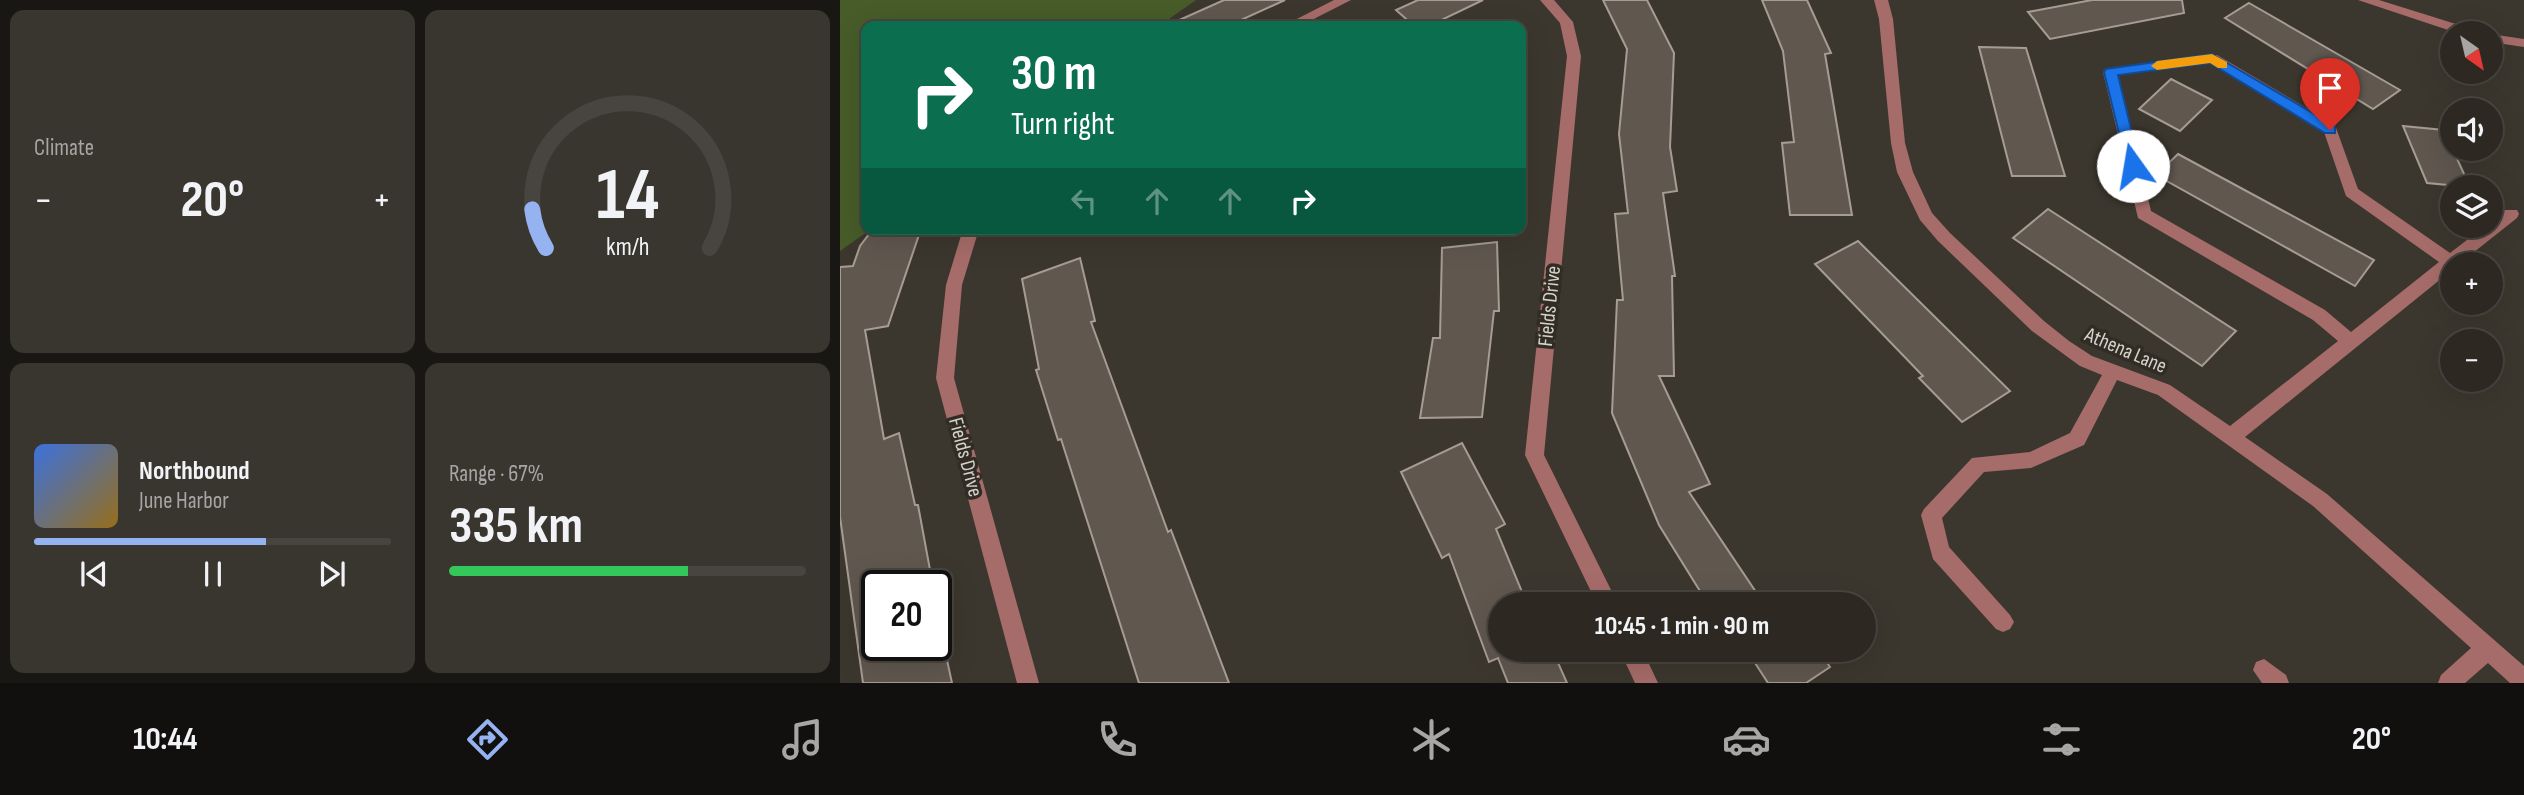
<!DOCTYPE html>
<html lang="en">
<head>
<meta charset="utf-8">
<style>
  body { margin:0; font-family:"Sofia Sans Condensed",sans-serif; background:#39352f; color:#f1f3f6; height:100vh; display:flex; flex-direction:column; font-size:26px; white-space:nowrap }
  * { box-sizing:border-box; margin:0 }
  p { font-size:23px; color:#a7a6a5 }
  .icon { flex:none; width:38px; height:38px; fill:none; stroke:currentColor; stroke-width:2; stroke-linecap:round; stroke-linejoin:round }
  .map { position:relative; flex:1; overflow:hidden }
  .panel { display:flex; flex-direction:column; gap:10px; padding:10px; background:#191713; width:840px }
  .panel>* { flex:none }
  .top-card { position:absolute; left:21px; top:21px; width:665px; height:214px; border-radius:14px; box-shadow:0 7px 28px #0002,0 0 0 2px #484540; background:#0b6e4f; color:#fff; overflow:hidden }
  .needle { width:46px; rotate:146deg }
  .tools { position:absolute; left:1600px; top:21px; display:grid; gap:14px }
  .tools a { display:grid; place-items:center; width:63px; height:63px; border-radius:50%; background:#2d2922; box-shadow:0 7px 28px #0002,0 0 0 2px #484540; font-size:35px }
  .speed { position:absolute; left:21px; top:570px; display:flex; gap:14px; font-size:35px; font-weight:700; text-align:center }
  .speed>* { display:grid; place-content:center; width:91px; height:91px; border-radius:50%; background:#2d2922; box-shadow:0 7px 28px #0002,0 0 0 2px #484540; line-height:1 }
  .speed .limit { border:4px solid #111; border-radius:10px; background:#fff; color:#111 }
  .pin { position:absolute; display:grid; place-items:center; width:60px; height:60px; color:#fff; margin:-72px -30px; border-radius:50% 50% 50% 0; rotate:-45deg; box-shadow:0 0 7px #0007 }
  .pin .icon { rotate:45deg }
  .me { position:absolute; width:77px; margin:-38px; rotate:347deg; stroke-linejoin:round; filter:drop-shadow(0 0 5px #0008) }
  .turn { display:flex; align-items:center; gap:24px; height:147px; padding:0 35px; font-size:32px }
  .turn .icon { width:91px; height:91px; stroke-width:2.5 }
  .turn b { display:block; font-size:49px; line-height:60px }
  .lanes { display:flex; align-items:center; height:66px; padding:0 35px; background:#0003; justify-content:center; gap:35px; direction:ltr }
  .lanes .off { opacity:.35 }
  .big { font-size:52px; font-weight:700; line-height:1.1 }
  .panel .widget { flex:1; display:flex; flex-direction:column; justify-content:center; gap:10px; min-width:0; padding:0 24px; border-radius:14px; background:#39352f }
  .panel .dial { align-items:center; gap:0 }
  .dial svg { height:182px; overflow:visible; fill:none; stroke:#484540; stroke-width:7; stroke-linecap:round; text-anchor:middle }
  .dial text { fill:#f1f3f6; stroke:none }
  .song { display:flex; align-items:center; gap:21px }
  .cover { width:84px; height:84px; border-radius:10px; background:linear-gradient(135deg,hsl(220 70% 55%),hsl(40 70% 35%)) }
  .played { height:7px; border-radius:4px; background:linear-gradient(90deg,#95b2f1 65%,#484540 65%) }
  .keys { display:flex; justify-content:space-around; direction:ltr }
  .heat { display:flex; justify-content:space-between; align-items:center; font-size:38px; direction:ltr }
  .charge { height:10px; border-radius:5px; background:linear-gradient(90deg,#34c759 67%,#484540 0) }
  .panel .tiles { flex:1; display:grid; gap:10px; grid-template-columns:repeat(2,1fr) }
  .trip { position:absolute; left:648px; top:592px; width:388px; height:70px; border-radius:35px; background:#2d2922; box-shadow:0 7px 28px #0002,0 0 0 2px #484540; font-weight:700; line-height:70px; text-align:center }
  .tabs { display:flex; height:112px; justify-content:space-around; align-items:center; background:#12100e; color:#a7a6a5 }
  .tabs .icon { width:49px; height:49px }
  .tabs .current { color:#95b2f1 }
  .tabs b { font-size:32px; color:#f1f3f6 }
  main { display:flex; flex:1; min-height:0 }
  .map>svg:first-child { display:block }
</style>
</head>
<body>
<main>
<section class="panel">
<div class="tiles">
<div class="widget"><p>Climate</p>
<div class="heat"><a>−</a><b class="big">20°</b><a>+</a></div>
</div>
<div class="widget dial"><svg viewBox="0 0 100 80">
<path d="M14 69A42 42 0 1 1 86 69"/>
<path d="M14 69A42 42 0 0 1 8 52" stroke="#95b2f1"/>
<text x="50" y="56" font-size="32" font-weight="700">14</text>
<text x="50" y="72" font-size="11">km/h</text>
</svg></div>
<div class="widget">
<div class="song"><i class="cover"></i><div><b>Northbound</b><p>June Harbor</p></div></div>
<div class="played"></div>
<div class="keys"><svg class="icon" aria-label="previous" viewBox="0 0 24 24"><path d="M18 5L8 12l10 7zM5 5v14"/></svg><svg class="icon" aria-label="pause" viewBox="0 0 24 24"><path d="M8 5v14M16 5v14"/></svg><svg class="icon" aria-label="next" viewBox="0 0 24 24"><path d="M6 5l10 7-10 7zM19 5v14"/></svg></div>
</div>
<div class="widget"><p>Range · 67%</p><b class="big">335 km</b><div class="charge"></div></div>
</div>
</section>
<div class="map">
<svg width="1684" height="683" viewBox="0 0 1684 683">
  <rect width="100%" height="100%" fill="#3c372e"/>
  <!-- green -->
  <path fill="#475c29" d="M0,0H356L319,26H26V229H31L0,251Z"/>
  <!-- building -->
  <g fill="#60574f" stroke="#a69c94" stroke-width="2">
    <path d="M384,0H445L388,26H326Z"/>
    <path d="M578,0H643L589,26H574L556,10Z"/>
    <path d="M763,0H807L834,53L830,147L837,191L823,193L835,276H832L834,376H819L870,484L849,492L924,604H868L819,525L772,413L777,300H783L775,214L788,213L779,134L787,49Z"/>
    <path d="M922,0H967L991,53L985,54L1012,215H950L942,143L954,142L943,51Z"/>
    <path d="M1252,0H1342L1344,13L1210,39L1188,12Z"/>
    <path d="M1409,3L1560,90L1533,109L1385,18Z"/>
    <path d="M1139,47L1186,48L1225,176H1172Z"/>
    <path d="M1331,79L1372,100L1340,131L1299,109Z"/>
    <path d="M1563,126L1604,130L1630,187L1587,183Z"/>
    <path d="M1338,154L1534,260L1515,286L1316,175Z"/>
    <path d="M1208,209L1396,331L1362,366L1173,238Z"/>
    <path d="M33,229H81L48,326L25,330L44,439L59,433L75,505H78L93,586H37V646H104L112,683H23L0,517V267L13,266L20,246Z"/>
    <path d="M1018,241L1170,391L1122,422L1079,378L1083,376L975,264Z"/>
    <path d="M657,242L659,311H654L642,417L580,418L593,338H600L602,248Z"/>
    <path d="M240,258L255,321L251,322L328,532L331,530L389,683H299L221,439L218,440L196,370L199,369L182,279Z"/>
    <path d="M622,443L665,524L656,529L687,604H660V649H712L727,683H668L658,658L649,662L609,554L602,558L561,472Z"/>
    <path d="M906,649H978L990,667L966,683H928Z"/>
  </g>
  <g fill="none" stroke-linecap="round" stroke-linejoin="round">
    <!-- minor -->
    <g fill="#a66c69" fill-rule="evenodd">
      <path d="M494,0H511L460,26H443Z"/>
      <path d="M700,0H714L733,22L741,56L704,455L778,604H757L685,455L727,56L720,23Z"/>
      <path d="M1034,0H1048L1053,19L1065,143L1073,172L1092,213L1110,233L1204,321L1229,341L1252,356L1330,385L1390,426L1498,341L1473,320L1298,218L1263,72L1265,69L1377,55L1495,125L1518,189L1610,253L1645,226H1650V222L1665,210H1677L1679,214L1677,218L1619,264H1612V270L1405,437L1487,494L1684,666V683H1670L1648,663L1625,683H1598L1601,675L1631,648L1473,506L1318,395L1277,380L1244,445L1191,468L1144,472L1102,518L1109,547L1170,615L1174,622L1170,629L1163,632L1156,629L1093,559L1081,515L1084,509L1132,458L1190,452L1230,433L1262,375L1240,366L1192,331L1098,241L1080,220L1057,172L1051,143L1039,19ZM1370,63L1484,132L1506,196L1599,262L1511,332L1485,310L1311,211L1278,75Z"/>
      <path d="M1518,0H1539L1635,30L1637,33H1617Z"/>
      <path d="M1650,34L1684,39V47L1650,42Z"/>
      <path d="M123,229H139L122,285L114,378L199,683H177L96,378L106,285Z"/>
      <path d="M779,649H802L818,683H795Z"/>
      <path d="M1424,659L1446,675L1449,683H1422L1413,670L1416,662Z"/>
    </g>
  </g>
  <!-- route -->
  <path fill="#1a73e8" stroke="#114b97" stroke-width="2" d="M1372,54L1495,126V133H1485L1370,63L1278,75L1300,166L1293,171L1288,170L1264,72L1266,69Z"/>
  <!-- slow -->
  <path fill="#f59e0b" d="M1372,54L1387,62V68H1378L1370,63L1317,70L1311,66L1317,61Z"/>
  <g text-anchor="middle" stroke-width="7" stroke-linejoin="round" paint-order="stroke">
    <!-- street labels -->
    <g font-size="21" fill="#d5d2cc" stroke="#312d24">
      <text transform="translate(709 306) rotate(-84)" y="7">Fields Drive</text>
      <text transform="translate(1286 350) rotate(23)" y="7">Athena Lane</text>
      <text transform="translate(126 457) rotate(75)" y="7">Fields Drive</text>
    </g>
  </g>
</svg>
<div class="tools">
<a><svg class="needle" viewBox="-14 -14 28 28"><path d="M0-13l5 13h-10z" fill="#e53935"/><path d="M0 13l5-13h-10z" fill="#a7a6a5"/></svg></a>
<a><svg class="icon" aria-label="sound" viewBox="0 0 24 24"><path d="M4 9h4l5-4v14l-5-4H4zM17 9q2 3 0 6"/></svg></a>
<a><svg class="icon" aria-label="layers" viewBox="0 0 24 24"><path d="M12 4l9 5-9 5-9-5zM3 14l9 5 9-5"/></svg></a>
<a>+</a>
<a>−</a>
</div>
<div class="speed"><div class="limit">20</div></div>
<div class="pin" style="left:1490px;top:130px;background:#d93025"><svg class="icon" aria-label="arrive" viewBox="0 0 24 24"><path d="M6 21V4h12l-3 4 3 4H6"/></svg></div>
<svg class="me" style="left:1293px;top:166px" viewBox="-20 -20 40 40"><circle r="19" fill="#fff"/><path d="M0-13L10 11 0 6-10 11z" fill="#1a73e8"/></svg>
<div class="trip">10:45 · 1 min · 90 m</div>
<div class="top-card">
<div class="turn"><svg class="icon" aria-label="right" viewBox="0 0 24 24"><path d="M7 20v-9h11M14 6l5 5-5 5"/></svg><div><b>30 m</b>Turn right</div></div>
<div class="lanes"><svg class="icon off" aria-label="left" viewBox="0 0 24 24"><path d="M17 20v-9H6M10 6l-5 5 5 5"/></svg><svg class="icon off" aria-label="ahead" viewBox="0 0 24 24"><path d="M12 20V5M6 11l6-6 6 6"/></svg><svg class="icon off" aria-label="ahead" viewBox="0 0 24 24"><path d="M12 20V5M6 11l6-6 6 6"/></svg><svg class="icon" aria-label="right" viewBox="0 0 24 24"><path d="M7 20v-9h11M14 6l5 5-5 5"/></svg></div>
</div>
</div>
</main>
<nav class="tabs">
<b>10:44</b>
<svg class="icon current" aria-label="directions" viewBox="0 0 24 24"><path d="M12 3l9 9-9 9-9-9zM9 14v-3h6M13 9l2 2-2 2"/></svg>
<svg class="icon" aria-label="music" viewBox="0 0 24 24"><path d="M9 18V5l10-2v13"/><circle cx="6" cy="18" r="3"/><circle cx="16" cy="16" r="3"/></svg>
<svg class="icon" aria-label="phone" viewBox="0 0 24 24"><path d="M5 4h4l2 5-3 2q2 4 5 5l2-3 5 2v4C11 20 4 13 5 4z"/></svg>
<svg class="icon" aria-label="climate" viewBox="0 0 24 24"><path d="M12 3v18M4 7l16 10M4 17L20 7"/></svg>
<svg class="icon" aria-label="car" viewBox="0 0 24 24"><path d="M5 17H2v-5l4-1 3-4h7l3 4 3 1v5h-3M9 17h6M6 11h13"/><circle cx="7" cy="17" r="2"/><circle cx="17" cy="17" r="2"/></svg>
<svg class="icon" aria-label="filters" viewBox="0 0 24 24"><path d="M4 7h16M4 17h16"/><circle cx="9" cy="7" r="2"/><circle cx="15" cy="17" r="2"/></svg>
<b>20°</b>
</nav>
</body>
</html>
